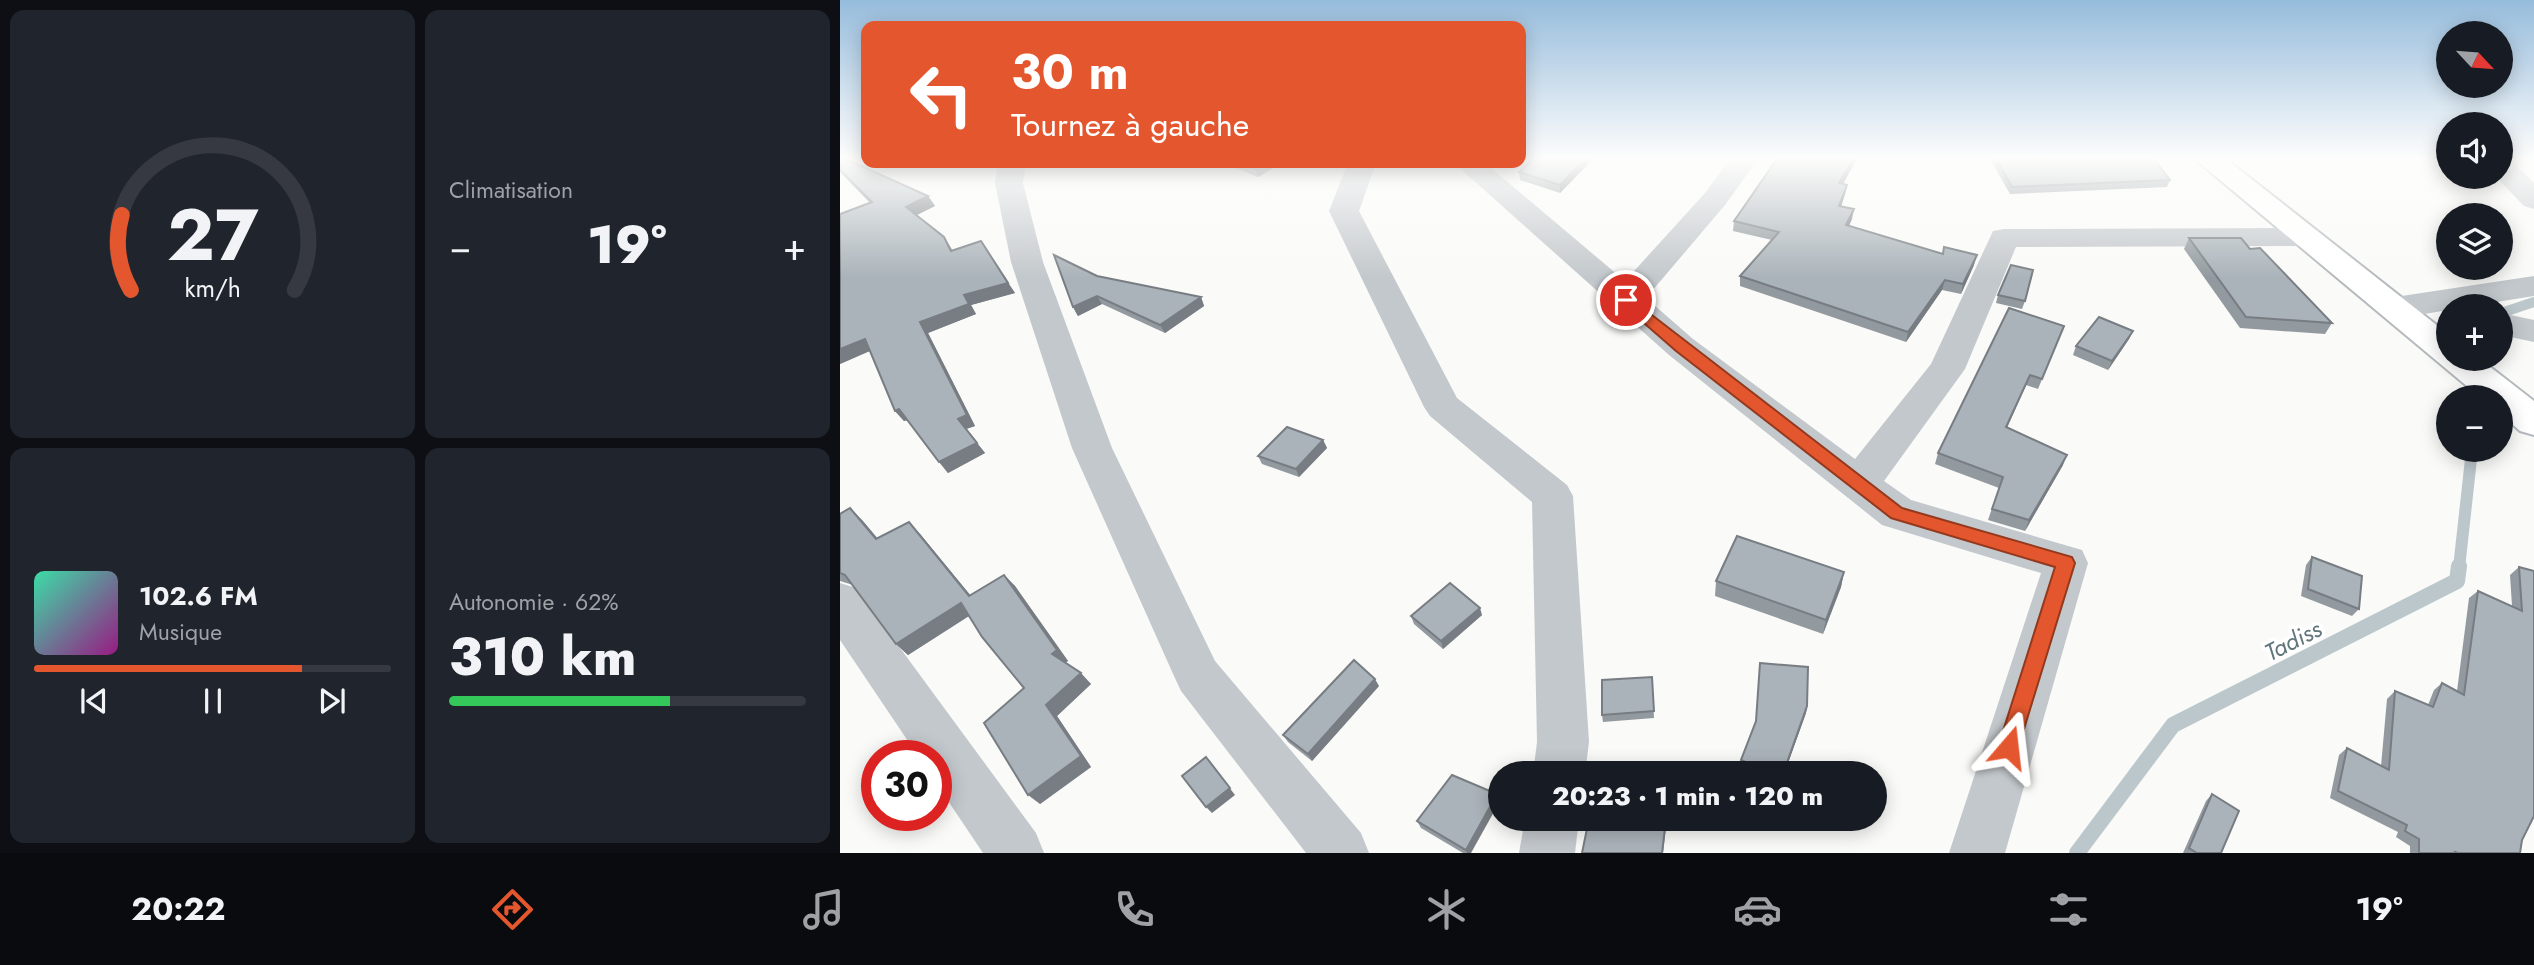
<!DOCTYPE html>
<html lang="fr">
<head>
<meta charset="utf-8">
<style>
  body { margin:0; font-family:Jost,sans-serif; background:#20242c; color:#f1f3f6; height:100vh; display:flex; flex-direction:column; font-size:26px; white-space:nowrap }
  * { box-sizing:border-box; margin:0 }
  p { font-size:23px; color:#9ea1a6 }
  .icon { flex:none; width:38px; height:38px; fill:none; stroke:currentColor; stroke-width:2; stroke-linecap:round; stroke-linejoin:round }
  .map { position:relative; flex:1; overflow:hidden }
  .details { display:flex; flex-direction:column; gap:10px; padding:10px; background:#0d0f14; width:840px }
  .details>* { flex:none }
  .banner { position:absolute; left:21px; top:21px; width:665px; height:147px; border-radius:14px; box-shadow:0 4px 18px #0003; background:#e4572e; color:#fff; overflow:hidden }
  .needle { width:46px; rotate:116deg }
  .fabs { position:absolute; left:1596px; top:21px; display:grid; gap:14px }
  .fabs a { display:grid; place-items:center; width:77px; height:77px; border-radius:50%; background:#171b24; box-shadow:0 4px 18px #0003; font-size:35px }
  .speed { position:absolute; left:21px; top:740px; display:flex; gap:14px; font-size:35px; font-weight:700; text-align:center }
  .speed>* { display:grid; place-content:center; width:91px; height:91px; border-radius:50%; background:#171b24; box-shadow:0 4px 18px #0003; line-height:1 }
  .speed .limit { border:10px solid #d22; background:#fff; color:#111 }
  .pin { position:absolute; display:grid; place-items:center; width:60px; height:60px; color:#fff; margin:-30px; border:4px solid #fff; border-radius:50%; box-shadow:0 2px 7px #0007 }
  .me { position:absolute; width:77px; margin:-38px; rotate:17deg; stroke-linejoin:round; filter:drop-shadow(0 0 5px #0008) }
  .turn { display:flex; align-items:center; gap:24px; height:147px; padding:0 35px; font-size:32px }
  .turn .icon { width:91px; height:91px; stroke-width:2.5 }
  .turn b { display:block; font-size:49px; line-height:60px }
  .big { font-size:52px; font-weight:800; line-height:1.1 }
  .details .tile { flex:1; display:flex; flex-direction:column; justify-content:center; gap:10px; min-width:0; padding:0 24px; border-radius:14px; background:#20242c }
  .details .dial { align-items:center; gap:0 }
  .dial svg { height:182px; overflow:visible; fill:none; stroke:#363941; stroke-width:7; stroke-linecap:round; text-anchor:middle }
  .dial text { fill:#f1f3f6; stroke:none }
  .song { display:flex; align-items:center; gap:21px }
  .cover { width:84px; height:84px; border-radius:10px; background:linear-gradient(135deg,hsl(160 70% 55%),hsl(310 70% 35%)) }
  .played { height:7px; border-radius:4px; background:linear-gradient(90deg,#e4572e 75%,#363941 75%) }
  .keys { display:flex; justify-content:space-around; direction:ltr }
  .heat { display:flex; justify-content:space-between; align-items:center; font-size:38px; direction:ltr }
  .charge { height:10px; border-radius:5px; background:linear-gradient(90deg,#34c759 62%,#363941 0) }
  .details .tiles { flex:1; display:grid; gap:10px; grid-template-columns:repeat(2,1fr) }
  .trip { position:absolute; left:648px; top:761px; width:399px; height:70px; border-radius:35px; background:#171b24; box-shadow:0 4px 18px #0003; font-weight:800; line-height:70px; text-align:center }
  .tab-bar { display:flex; height:112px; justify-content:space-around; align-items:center; background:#090b0e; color:#9ea1a6 }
  .tab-bar .icon { width:49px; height:49px }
  .tab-bar .current { color:#e4572e }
  .tab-bar b { font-size:32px; color:#f1f3f6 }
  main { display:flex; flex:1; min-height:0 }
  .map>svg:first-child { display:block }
</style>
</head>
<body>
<main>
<section class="details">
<div class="tiles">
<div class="tile dial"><svg viewBox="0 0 100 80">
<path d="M14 69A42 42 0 1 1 86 69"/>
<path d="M14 69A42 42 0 0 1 10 36" stroke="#e4572e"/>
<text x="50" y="56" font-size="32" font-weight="700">27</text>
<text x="50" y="72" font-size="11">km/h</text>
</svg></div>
<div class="tile"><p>Climatisation</p>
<div class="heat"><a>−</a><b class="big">19°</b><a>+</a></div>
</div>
<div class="tile">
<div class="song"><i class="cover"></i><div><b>102.6 FM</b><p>Musique</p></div></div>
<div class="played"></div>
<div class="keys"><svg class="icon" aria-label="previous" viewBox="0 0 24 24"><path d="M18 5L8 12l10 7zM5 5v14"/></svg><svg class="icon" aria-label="pause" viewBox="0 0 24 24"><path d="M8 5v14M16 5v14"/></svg><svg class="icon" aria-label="next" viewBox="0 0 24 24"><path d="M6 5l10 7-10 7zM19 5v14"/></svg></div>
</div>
<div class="tile"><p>Autonomie · 62%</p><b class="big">310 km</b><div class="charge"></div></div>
</div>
</section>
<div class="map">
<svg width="1694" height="853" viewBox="0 0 1694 853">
  <rect width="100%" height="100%" fill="#fafaf8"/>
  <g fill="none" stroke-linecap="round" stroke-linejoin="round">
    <!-- stream-far2 -->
    <path stroke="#bbc7cb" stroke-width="10" d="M1661,313L1694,302"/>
    <!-- stream-far1 -->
    <g stroke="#bbc7cb" stroke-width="12">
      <path d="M1639,359L1642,397"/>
      <path d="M1619,568L1632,450"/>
    </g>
    <!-- stream -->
    <path stroke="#bbc7cb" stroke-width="16" d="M1237,853L1333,725L1617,581L1619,566"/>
    <defs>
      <path id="primary" d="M1355,159H1386L1608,334V359H1640L1694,401V435L1680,431L1661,414V397H1640Z"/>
    </defs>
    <!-- primary casing -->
    <use href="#primary" stroke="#b5babe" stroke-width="4"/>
    <!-- minor -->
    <g fill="#c3c8cc" fill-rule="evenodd">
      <path d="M890,159H918L885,205L806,298L853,339L1015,459L1091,364L1153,231L1164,229L1467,228L1478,230L1482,237L1478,244L1467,246L1176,247L1125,369L1044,481L1071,500L1242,550L1248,563L1165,853H1109L1201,573L1042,525L829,355L614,163H645L785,281L865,193Z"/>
      <path d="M1661,159H1671L1694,183V209L1684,206L1656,177H1661Z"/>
      <path d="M158,163H186L183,183L203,262L272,448L375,661L521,833L529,853H466L341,691L334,676L232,448L171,262L155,183Z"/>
      <path d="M508,163H536L519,211L617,398L727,485L733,496L749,742L745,774H693L697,742L692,502L590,416L584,407L489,211Z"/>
      <path d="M1694,276V296L1632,306H1608V310L1555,319L1543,316L1538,308L1543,300L1555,297Z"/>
      <path d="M1661,313L1694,320V342L1661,335Z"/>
      <path d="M0,583L16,588L196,833L204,853H143L96,783V756H78L0,640Z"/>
      <path d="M685,819H739L735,853H679Z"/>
    </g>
    <!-- primary -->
    <use href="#primary" fill="#fff" fill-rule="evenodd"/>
  </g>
  <!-- wall -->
  <g fill="#929a9f">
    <path d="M0,159L88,196L95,206L76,215L104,237L113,251L141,241L175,293L131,305L136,314L88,333L135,426L126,429L145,453L108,473L67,420L64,421L55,411L30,351L0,364V214L30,203L0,172Z"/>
    <path d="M693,159H753L720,193L680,180L679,172Z"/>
    <path d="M1150,159H1314L1330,180L1327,187L1170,194Z"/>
    <path d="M384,163H441L418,177Z"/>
    <path d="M1003,184L1007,185L1005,194L1001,207L1012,219L1009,226L1134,265L1121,294L1102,290L1066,342L900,286V276L932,240L893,231L894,221Z"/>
    <path d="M1349,238L1410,249L1492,323L1485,334L1400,328L1344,249Z"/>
    <path d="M257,276L361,297L364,306L325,333L262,304L238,316L233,307Z"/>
    <path d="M1158,295L1185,301L1182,309L1156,303Z"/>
    <path d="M1224,326L1198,389L1186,385L1167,428L1223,465L1185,531L1148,520L1159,488L1095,464L1098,453Z"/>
    <path d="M1293,331L1289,339L1268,370L1233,355L1236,346Z"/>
    <path d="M483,440L487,448L459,477L422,464L418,456Z"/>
    <path d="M0,514L22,520L38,539L80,534L130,595L164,575L175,586L228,661L225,662L251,684L217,716L251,767L200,804L184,688L129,616L68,655L56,644L13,585L0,581Z"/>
    <path d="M1472,557L1519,609L1512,616L1461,596L1466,565Z"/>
    <path d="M1679,567L1694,571L1682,840L1680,853H1570V846L1556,837L1558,832L1490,798L1499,755L1507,748L1541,766L1547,699L1555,691L1588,705L1594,690L1602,683L1617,691L1629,598L1638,591L1672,606L1670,575Z"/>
    <path d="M1004,572L1001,587L983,634L875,596L876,581Z"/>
    <path d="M642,615L603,649L574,624L571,616Z"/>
    <path d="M812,677L814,718L763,722L762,715Z"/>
    <path d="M539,686L472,761L448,742L443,735Z"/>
    <path d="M967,706L966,713L944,774H916L900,767L901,760Z"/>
    <path d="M1372,794L1381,853H1343L1366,801Z"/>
    <path d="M577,821L631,853H623L581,828Z"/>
  </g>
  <!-- shaded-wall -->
  <g fill="#777d82">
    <path d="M745,159H753L720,193V185Z"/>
    <path d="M1013,159H1017L998,193L999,183Z"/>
    <path d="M425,163H441L418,177L415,169Z"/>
    <path d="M1007,185L1005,194L998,216L999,206Z"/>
    <path d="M88,196L95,206L73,217L66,207Z"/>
    <path d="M1014,209L1012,219L1004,235L1006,225Z"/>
    <path d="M1137,255L1134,265L1121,294L1123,284Z"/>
    <path d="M1105,280L1102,290L1066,342L1068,332Z"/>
    <path d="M168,283L175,293L131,305L136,314L88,333L135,426L126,429L118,419L80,322L124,295Z"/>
    <path d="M257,296L262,304L238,316L233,307Z"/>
    <path d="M361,297L364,306L325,333L320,325Z"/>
    <path d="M1293,331L1289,339L1268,370L1272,361Z"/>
    <path d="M25,339L34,349L0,364V349Z"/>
    <path d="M1190,375L1186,385L1162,438L1166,427Z"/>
    <path d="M59,409L68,420L64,421L55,411Z"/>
    <path d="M483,440L487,448L459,477L456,469Z"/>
    <path d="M137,443L145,453L108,473L99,462Z"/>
    <path d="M1227,455L1223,465L1185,531L1189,520Z"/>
    <path d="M10,508L22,520L48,551L36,539Z"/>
    <path d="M69,522L80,534L140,607L129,596Z"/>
    <path d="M1004,572L1001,587L983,634L986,620Z"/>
    <path d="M164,575L175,586L228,661L222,665L212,654Z"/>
    <path d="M121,603L132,614L68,655L56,644Z"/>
    <path d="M640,608L642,615L603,649L601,641Z"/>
    <path d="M241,673L251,684L217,716L251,767L200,804L188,795L206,705Z"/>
    <path d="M535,679L539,686L472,761L468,754Z"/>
    <path d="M967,706L966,713L944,774H943Z"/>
    <path d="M366,757L395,795L372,813L366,807Z"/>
    <path d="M657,794L660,801L631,853H627L626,850Z"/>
    <path d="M826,819H827L823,853H822Z"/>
  </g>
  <!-- building -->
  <g fill="#aab3b9" stroke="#777d82" stroke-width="2">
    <path d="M0,159H6L88,196L66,207L104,237L111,251L141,241L168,283L124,295L129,304L80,322L127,415L118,419L137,443L99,462L59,409L55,411L25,339L0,349V214L32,202L0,170Z"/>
    <path d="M693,159H745L720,185L679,172Z"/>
    <path d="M937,159H1013L999,183L1007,185L999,206L1014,209L1006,225L1103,254L1104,247L1137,255L1123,284L1105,280L1068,332L900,276L939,232L894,221Z"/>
    <path d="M1156,159H1314L1330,180L1172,187Z"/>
    <path d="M399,163H425L415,169Z"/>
    <path d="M1349,238H1401L1410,249L1420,248L1492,323L1406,317Z"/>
    <path d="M214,255L257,276L361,297L320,325L257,296L233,307Z"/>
    <path d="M1171,265L1193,270L1185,301L1158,295Z"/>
    <path d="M1169,308L1224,326L1202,379L1190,375L1166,427L1227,455L1189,520L1152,509L1163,477L1098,453Z"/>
    <path d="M1259,317L1293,331L1272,361L1236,346Z"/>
    <path d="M447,427L483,440L456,469L418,456Z"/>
    <path d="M10,508L36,539L69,522L129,596L164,575L217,650L212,654L241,673L206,705L241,756L188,795L144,723L184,688L142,637L121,603L56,644L5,575L0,573V514Z"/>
    <path d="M897,536L1004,572L986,620L876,581Z"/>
    <path d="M1472,557L1522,576L1519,609L1468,589Z"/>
    <path d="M1679,567L1694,571V816L1682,840L1680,853H1618L1615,852V853H1579V839L1565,831L1567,825L1498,791L1507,748L1549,770L1555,691L1593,707L1602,683L1624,695L1638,591L1682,611Z"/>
    <path d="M610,583L640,608L601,641L571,616Z"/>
    <path d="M514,660L535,679L468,754L443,735Z"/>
    <path d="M920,663L968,667L967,706L943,774H934L901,760L916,721Z"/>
    <path d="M812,677L814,711L762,715V680Z"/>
    <path d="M366,757L390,788L366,807L342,776Z"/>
    <path d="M612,775L657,794L626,850L577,821Z"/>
    <path d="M1372,794L1399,811L1381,853H1357L1349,848Z"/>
    <path d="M749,819H826L822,853H742Z"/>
  </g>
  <!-- sky -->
  <linearGradient id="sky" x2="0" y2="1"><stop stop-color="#96bcdc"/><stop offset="0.57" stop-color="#fdfdfc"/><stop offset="1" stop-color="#fdfdfc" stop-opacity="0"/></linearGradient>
  <rect width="1694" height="278" fill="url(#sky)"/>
  <!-- route -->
  <path fill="#e4572e" stroke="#94391e" stroke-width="2" d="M786,295L1062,508L1232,557L1235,563L1176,755L1169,758L1162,755L1158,747L1215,567L1051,518L836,351L781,303V297Z"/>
  <g text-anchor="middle" stroke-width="7" stroke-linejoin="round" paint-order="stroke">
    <!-- near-water labels -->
    <g font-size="24" font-style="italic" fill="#60757c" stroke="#fff">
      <text transform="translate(1453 641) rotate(-27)" y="8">Tadiss</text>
    </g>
  </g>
</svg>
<div class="fabs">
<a><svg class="needle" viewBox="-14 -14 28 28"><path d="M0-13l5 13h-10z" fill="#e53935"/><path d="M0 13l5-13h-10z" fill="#9ea1a6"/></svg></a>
<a><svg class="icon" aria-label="sound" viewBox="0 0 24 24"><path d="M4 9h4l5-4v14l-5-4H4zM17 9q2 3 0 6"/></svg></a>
<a><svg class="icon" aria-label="layers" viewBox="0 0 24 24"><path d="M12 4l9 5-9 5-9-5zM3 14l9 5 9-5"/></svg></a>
<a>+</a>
<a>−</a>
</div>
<div class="speed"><div class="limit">30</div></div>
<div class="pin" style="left:786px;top:300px;background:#d93025"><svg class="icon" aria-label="arrive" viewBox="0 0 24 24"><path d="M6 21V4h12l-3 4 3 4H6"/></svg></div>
<svg class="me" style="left:1169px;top:747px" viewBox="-20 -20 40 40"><path d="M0-17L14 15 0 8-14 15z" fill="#e4572e" stroke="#fff" stroke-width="4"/></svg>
<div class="trip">20:23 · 1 min · 120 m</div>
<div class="banner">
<div class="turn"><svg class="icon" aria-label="left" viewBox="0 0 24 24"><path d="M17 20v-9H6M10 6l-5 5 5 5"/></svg><div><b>30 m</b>Tournez à gauche</div></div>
</div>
</div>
</main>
<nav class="tab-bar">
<b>20:22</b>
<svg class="icon current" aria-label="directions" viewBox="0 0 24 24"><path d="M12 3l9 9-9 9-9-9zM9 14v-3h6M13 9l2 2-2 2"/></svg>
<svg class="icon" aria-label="music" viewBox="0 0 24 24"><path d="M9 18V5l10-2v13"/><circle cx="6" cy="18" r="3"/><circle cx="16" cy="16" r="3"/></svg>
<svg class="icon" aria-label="phone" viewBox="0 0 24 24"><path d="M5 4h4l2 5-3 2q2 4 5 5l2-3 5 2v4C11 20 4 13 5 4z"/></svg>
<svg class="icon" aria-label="climate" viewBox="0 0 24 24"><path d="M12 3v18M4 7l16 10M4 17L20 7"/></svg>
<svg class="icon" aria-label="car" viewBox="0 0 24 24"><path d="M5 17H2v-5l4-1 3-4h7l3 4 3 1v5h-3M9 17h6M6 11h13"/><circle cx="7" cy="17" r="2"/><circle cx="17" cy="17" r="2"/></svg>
<svg class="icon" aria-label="filters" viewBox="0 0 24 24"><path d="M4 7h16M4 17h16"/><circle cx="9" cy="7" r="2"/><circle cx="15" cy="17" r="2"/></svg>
<b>19°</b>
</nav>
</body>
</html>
